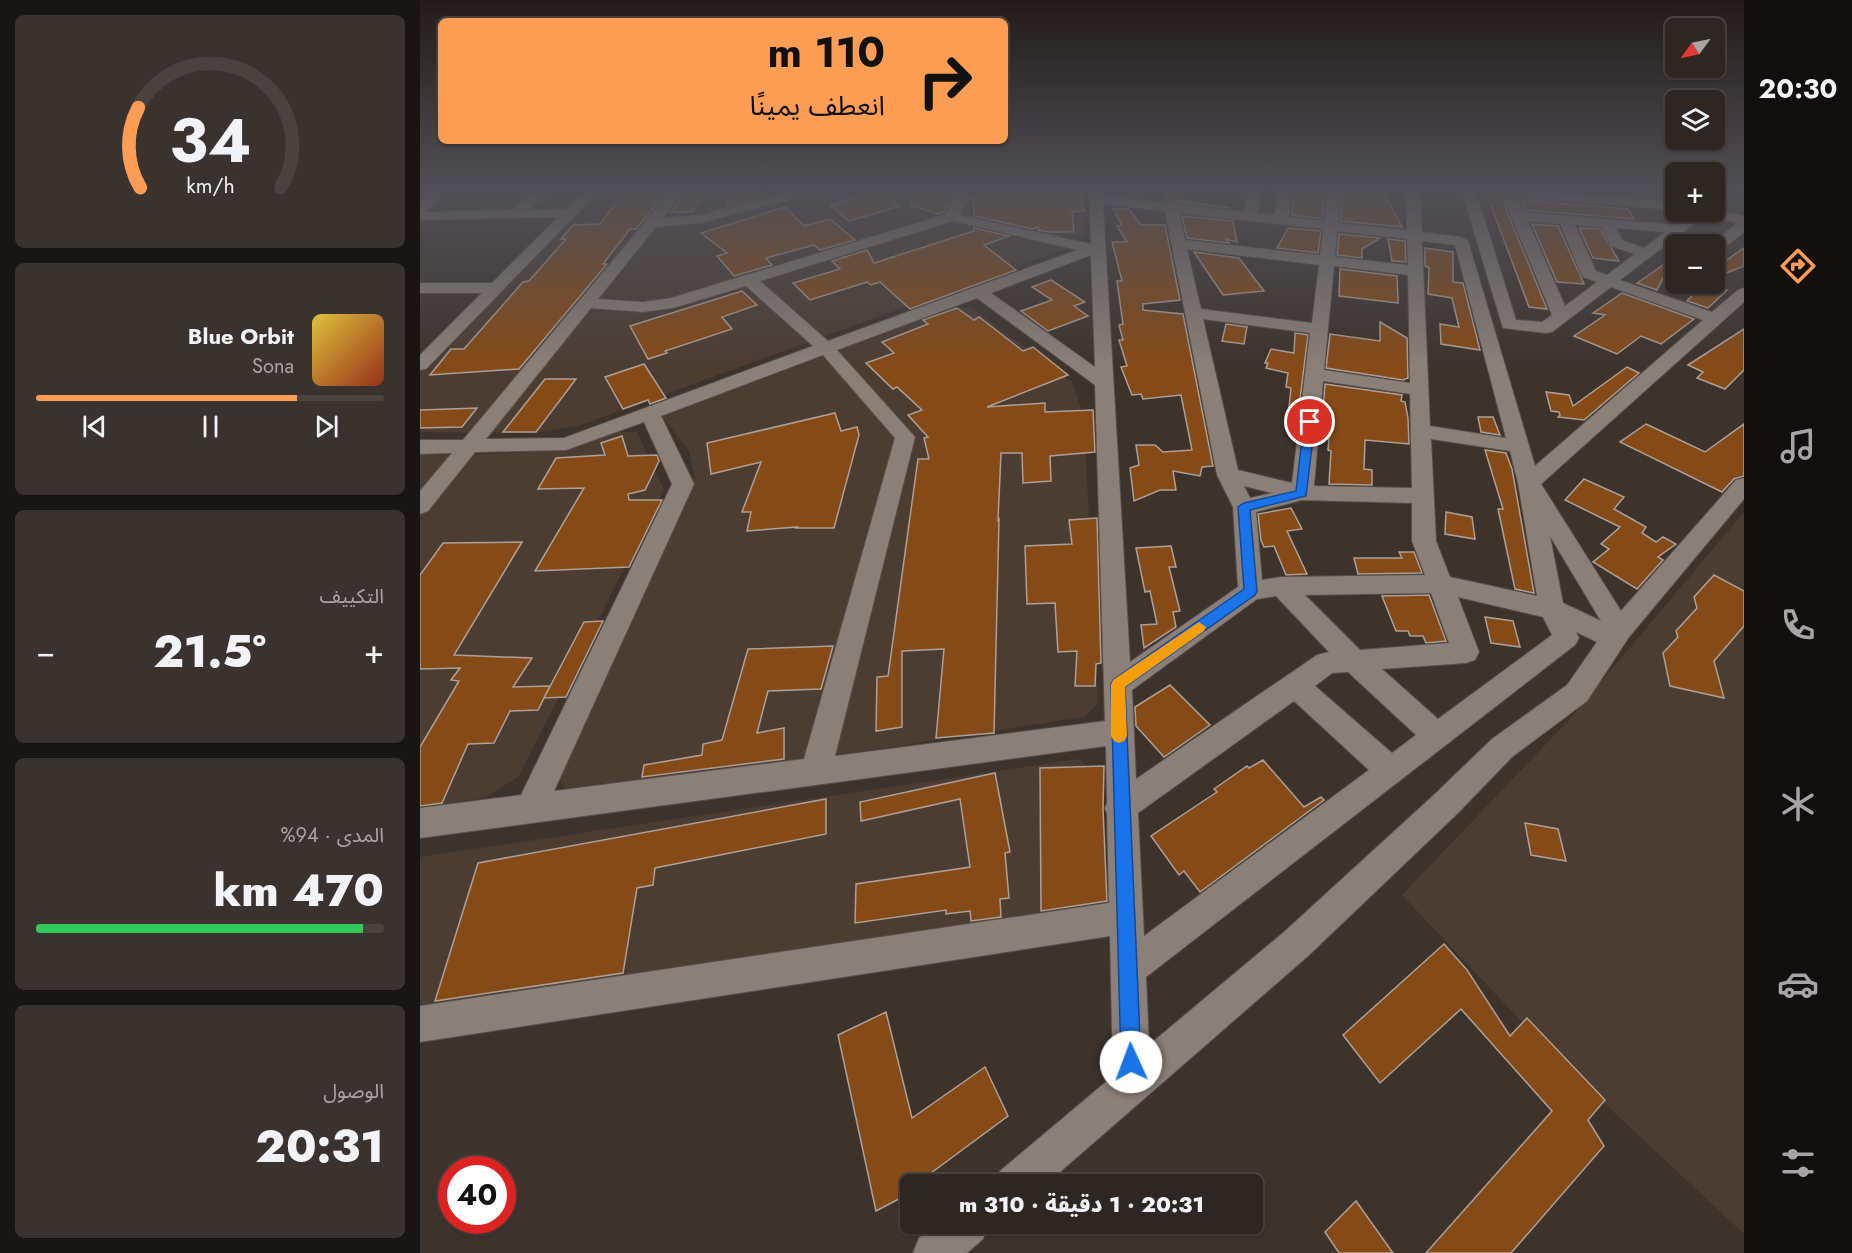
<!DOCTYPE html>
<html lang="ar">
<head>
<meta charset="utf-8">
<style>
  body { margin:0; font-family:Jost,"Noto Sans Arabic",sans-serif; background:#3a322f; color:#f1f3f6; direction:rtl; height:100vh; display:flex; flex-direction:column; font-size:22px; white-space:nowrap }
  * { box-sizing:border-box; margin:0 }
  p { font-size:20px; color:#a7a5a5 }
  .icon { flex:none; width:33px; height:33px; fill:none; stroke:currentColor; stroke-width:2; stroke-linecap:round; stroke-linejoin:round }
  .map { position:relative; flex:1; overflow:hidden; direction:ltr }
  .drawer { display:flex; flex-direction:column; gap:15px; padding:15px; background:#191513; width:420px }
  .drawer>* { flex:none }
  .banner { position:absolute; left:18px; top:18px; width:570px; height:126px; border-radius:9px; box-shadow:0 2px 4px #0004,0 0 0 2px #494340; direction:rtl; background:#fc9d53; color:#111; overflow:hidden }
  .needle { width:39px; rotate:237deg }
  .buttons { position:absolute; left:1245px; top:18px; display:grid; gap:12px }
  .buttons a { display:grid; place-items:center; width:60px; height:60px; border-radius:9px; background:#2e2622; box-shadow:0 2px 4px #0004,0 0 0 2px #494340; font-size:30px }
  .speed { position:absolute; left:18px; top:1156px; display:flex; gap:12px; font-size:30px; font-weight:700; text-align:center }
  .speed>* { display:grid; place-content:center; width:78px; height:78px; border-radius:50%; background:#2e2622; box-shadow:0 2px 4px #0004,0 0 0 2px #494340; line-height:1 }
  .speed .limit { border:9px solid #d22; background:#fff; color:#111 }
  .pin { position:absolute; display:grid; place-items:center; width:51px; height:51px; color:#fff; margin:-26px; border:3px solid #fff; border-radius:50%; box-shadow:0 2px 6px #0007 }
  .me { position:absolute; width:66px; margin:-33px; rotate:358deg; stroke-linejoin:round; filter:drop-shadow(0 0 4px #0008) }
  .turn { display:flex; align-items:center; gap:21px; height:126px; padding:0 24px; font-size:27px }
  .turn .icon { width:78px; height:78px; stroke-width:2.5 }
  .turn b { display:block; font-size:42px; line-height:51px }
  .big { font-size:45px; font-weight:800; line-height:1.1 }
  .drawer .widget { flex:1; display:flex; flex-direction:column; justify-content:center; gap:9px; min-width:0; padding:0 21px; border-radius:9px; background:#3a322f }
  .drawer .dial { align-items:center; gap:0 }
  .dial svg { height:156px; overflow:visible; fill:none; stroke:#494340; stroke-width:7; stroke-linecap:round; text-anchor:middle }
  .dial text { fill:#f1f3f6; stroke:none }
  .song { display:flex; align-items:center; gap:18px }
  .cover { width:72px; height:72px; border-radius:9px; background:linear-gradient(135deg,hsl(50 70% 55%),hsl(10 70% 35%)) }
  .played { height:6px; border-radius:3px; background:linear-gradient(90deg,#fc9d53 75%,#494340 75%) }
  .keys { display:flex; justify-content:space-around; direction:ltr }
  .heat { display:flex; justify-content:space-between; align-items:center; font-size:33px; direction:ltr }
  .charge { height:9px; border-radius:4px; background:linear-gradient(90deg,#34c759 94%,#494340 0) }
  .trip { position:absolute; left:480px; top:1174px; width:363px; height:60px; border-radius:9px; background:#2e2622; box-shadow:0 2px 4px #0004,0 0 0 2px #494340; font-weight:800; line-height:60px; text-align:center; direction:rtl }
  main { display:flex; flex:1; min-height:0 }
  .tab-bar { display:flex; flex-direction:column; width:108px; justify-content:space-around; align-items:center; background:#120f0e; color:#a7a5a5 }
  .tab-bar .icon { width:42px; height:42px }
  .tab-bar .active { color:#fc9d53 }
  .tab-bar b { font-size:27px; color:#f1f3f6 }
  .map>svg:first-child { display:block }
</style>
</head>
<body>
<main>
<nav class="tab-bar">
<b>20:30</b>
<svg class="icon active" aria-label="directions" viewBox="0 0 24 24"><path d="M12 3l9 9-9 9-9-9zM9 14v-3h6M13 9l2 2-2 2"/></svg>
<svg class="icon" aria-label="music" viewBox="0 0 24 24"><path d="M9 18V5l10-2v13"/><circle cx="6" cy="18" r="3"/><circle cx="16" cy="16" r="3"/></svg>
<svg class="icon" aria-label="phone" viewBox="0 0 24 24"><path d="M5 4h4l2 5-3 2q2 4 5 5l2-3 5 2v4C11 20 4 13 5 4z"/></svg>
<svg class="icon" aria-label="climate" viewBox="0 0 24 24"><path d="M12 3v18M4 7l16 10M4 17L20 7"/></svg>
<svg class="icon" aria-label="car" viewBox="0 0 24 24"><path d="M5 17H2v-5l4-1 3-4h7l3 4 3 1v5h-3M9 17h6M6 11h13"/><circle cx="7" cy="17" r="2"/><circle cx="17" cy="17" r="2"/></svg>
<svg class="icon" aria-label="filters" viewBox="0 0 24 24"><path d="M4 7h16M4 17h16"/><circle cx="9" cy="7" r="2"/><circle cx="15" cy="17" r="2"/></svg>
</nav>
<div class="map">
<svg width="1324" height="1253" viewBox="0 0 1324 1253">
  <rect width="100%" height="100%" fill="#3d332d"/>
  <!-- built -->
  <g fill="#4c3d33">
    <path d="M177,192H663V236L644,245L650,247L158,426L116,433L0,432V371Z"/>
    <path d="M536,307L552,308L653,383L664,418L678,703L664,717L446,751L145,788L137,776L275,477L269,451L242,416Z"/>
    <path d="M197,432H217L244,490L98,777L64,798L0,807V455L71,454L148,449Z"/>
    <path d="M1324,512V1234L1136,1058L982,895L1150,719Z"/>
    <path d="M659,759L674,774L675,906L0,1017V857Z"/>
  </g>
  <!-- building -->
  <g fill="#864a17" stroke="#aca098" stroke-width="1.5">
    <path d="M204,192H247L216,229H210L183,264H187L99,369L10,375L31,349H44L103,282L109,281L146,239H141L153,225L180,224Z"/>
    <path d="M313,192H349L348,195L305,206Z"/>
    <path d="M459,192L480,206L429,221L410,205Z"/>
    <path d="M493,192H532L524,212L519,214L490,205Z"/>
    <path d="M550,192H660L664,211L652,212L654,232H629L618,230V227L612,229L554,216V197L547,201Z"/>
    <path d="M744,192H764L759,200L810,208L745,201Z"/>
    <path d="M874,192H905L902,219L872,215Z"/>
    <path d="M923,192L964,194L982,227L920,221Z"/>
    <path d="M1066,192H1081L1082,197L1086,199L1084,204L1127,309L1109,307Z"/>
    <path d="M285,193L272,212H251L266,194Z"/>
    <path d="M1101,200L1208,209L1214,219L1105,210Z"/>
    <path d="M365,207L384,226L410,219L435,240L400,250L394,245L346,258L352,265L314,276L297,256L307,253L281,233Z"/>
    <path d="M693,209H709L721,225H745L760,300L723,304V310L763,314L793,466L782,467L780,476L753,471L756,490H740L714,501L710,468L719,465L716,445H735L743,452L772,450L761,395L723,399L721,394L712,395L701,367L707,366L699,340H703L699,325L703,324L697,281H702L692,242H707L697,226L702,225Z"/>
    <path d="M762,216L813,221L817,242L806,239L809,243L767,238Z"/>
    <path d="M1112,224L1138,226L1164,284L1137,282Z"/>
    <path d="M554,228L589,236L564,245L596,270L490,309L460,282L451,285L447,282L390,300L373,283L420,269L412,261L447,250L454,263L554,231Z"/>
    <path d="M868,228L901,231L898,253L857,248Z"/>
    <path d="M1159,228L1180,229L1199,261L1173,258Z"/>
    <path d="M919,234L960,238L942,249V258L917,255Z"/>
    <path d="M968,239L985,241L986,262L972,261Z"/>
    <path d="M1005,248L1033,252V282L1043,283L1060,350L1021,344L1020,324L1039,327L1032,298L1008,294L1009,268L1005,266Z"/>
    <path d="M1324,248V266L1294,278V269Z"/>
    <path d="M774,252L819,258L844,291L803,295Z"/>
    <path d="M1253,258L1237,290L1217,283L1226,277Z"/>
    <path d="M920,269L977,276L978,303L919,296Z"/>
    <path d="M631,280L665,302L654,306L668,316L628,331L601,311L632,300L612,287Z"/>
    <path d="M1283,284H1287L1307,290L1288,308L1267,301Z"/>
    <path d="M322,291L337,305L302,317L312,329L245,351L247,353L228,359L210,326Z"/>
    <path d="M1202,293L1274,319L1241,344L1221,336L1197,354L1154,336L1185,315L1173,313Z"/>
    <path d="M537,308L554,320L559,317L603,351L613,347L648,375L567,407L625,403V412L673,410L675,452L630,456L631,481L603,483L602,453H581L578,520L579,519L574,733L516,738L524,649L482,651V727L456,731L457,677L468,676L498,459H509L504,438L508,437L488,415L502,410L477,387L473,389L446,363L474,353L462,342L508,324L503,320Z"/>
    <path d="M960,322L987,338L988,378L983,380L906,368L910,334L960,341Z"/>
    <path d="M806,324L827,327L824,344L802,341Z"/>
    <path d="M1324,329V370L1305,389L1277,378L1283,372L1268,365Z"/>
    <path d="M875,333L888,335L876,432H873L874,427L867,426L871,388L866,387L868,373L846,368L848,363H845L851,349L874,353Z"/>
    <path d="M224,364L246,398L230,404L228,400L203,409L185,377Z"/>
    <path d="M1207,367L1219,373L1164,420L1138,417L1140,415L1139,412L1131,411L1126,392L1149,395L1153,406Z"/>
    <path d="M125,379H156L116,432H83Z"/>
    <path d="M905,384L982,395L981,401L985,402L988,418L989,444L945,440L944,469L952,470V485L909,484L911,451L908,450L909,437L901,435Z"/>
    <path d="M57,408L42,427L0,428V410Z"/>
    <path d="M415,413L421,431L437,427L439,435L414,528H376L377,527L327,531L331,512H322L341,462L291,474L287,443Z"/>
    <path d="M1058,417H1073L1080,435L1061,432Z"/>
    <path d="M1226,424L1285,452L1324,424V476L1314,479L1302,492L1200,442Z"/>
    <path d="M202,436L208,456L237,455L239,461L225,490L208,494L209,500H242L209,567L115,571L164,488L118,489L136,458L185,455L181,443Z"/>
    <path d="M1065,450L1086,453L1092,469L1114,593L1095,589L1078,509H1083Z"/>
    <path d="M1164,479L1204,497L1194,509L1226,527L1222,533L1236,542L1243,537L1256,544L1238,557L1243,560L1217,589L1173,562L1189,549L1181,544L1200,527L1145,500Z"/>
    <path d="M871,508L882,529L867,531L887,574L866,575L854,546L844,547L841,540L838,514Z"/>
    <path d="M1026,512L1052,517L1055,539L1025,534Z"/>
    <path d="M677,518L681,663L676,664L675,686H655L657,651L638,652L635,603L607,604L605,546L652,544L649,520Z"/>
    <path d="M102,542L34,655L112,658L93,687L130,686L118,710L90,711L74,743L48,744L22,803L0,806V747L39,681L31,680L40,668L0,669V575L23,543Z"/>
    <path d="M751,546L756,567H749L760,611L753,612L756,627L724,648L721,625L737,624L730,591L725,592L716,548Z"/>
    <path d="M979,552H994L1002,573L938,574L934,558H982Z"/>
    <path d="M1294,575L1324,591V626L1294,661L1304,698L1250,686L1243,653L1258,637L1256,631L1277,608L1274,597Z"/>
    <path d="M1009,595L1026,641L1006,643L1003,636H990L988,631H976L962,596Z"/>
    <path d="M1065,617L1093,621L1100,647L1071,643Z"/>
    <path d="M183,621L146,697L124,698L164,622Z"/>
    <path d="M413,646L401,689L348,691L337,733L364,728V759L222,777L224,765L282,755L283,744L302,740L328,649Z"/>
    <path d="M750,685L790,725L744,757L716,726L715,707Z"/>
    <path d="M843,760L884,807L901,797L904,800L780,892L764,871L759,875L731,836L797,792L794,789L827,766L829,768Z"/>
    <path d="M684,766L683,809L687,901L621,911L620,768Z"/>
    <path d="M575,773L590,852L585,853L589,898L580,899L581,917L551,921L550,911L526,914V910L435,923L436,884L550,867L540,799L441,821L440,802Z"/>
    <path d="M406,799V834L235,868L233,885L217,888L203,973L15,1001L58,863Z"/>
    <path d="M1105,823L1138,829L1146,861L1111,855Z"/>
    <path d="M1024,944L1047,970L1090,1036L1107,1018L1185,1100L1168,1120L1184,1146L1091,1253H1006L1132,1111L1041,1009L960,1083L923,1035Z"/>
    <path d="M466,1012L492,1118L565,1067L588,1116L507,1176L509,1185H490V1193L456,1211L418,1035Z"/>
    <path d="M936,1201L973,1253H919L905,1232Z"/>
  </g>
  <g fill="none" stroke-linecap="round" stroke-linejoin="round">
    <defs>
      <g id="minor">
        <path d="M5,192H19L20,198L5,212L92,210L113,192H128L109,210L146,209L164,192H178L6,369L0,370V355L62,293H0V283H72L138,217L0,220V202L6,197Z"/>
        <path d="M250,192H264L243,218L281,215L368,192H389L387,195L281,223L236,227L178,299L223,302L251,298L526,214L534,192H548L540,215L671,244L669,192H683V196L823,212L829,192H843L837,213L855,215L858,192H872L869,217L904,221L907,192H921L918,223L987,230L986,192H1000L1002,232L1041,237L1048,241L1115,466L1283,320L1191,287L1132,332L1126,333L1083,328L1042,192H1056L1096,320L1122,322L1132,315L1091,216L1086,203L1088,200H1098L1104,212L1255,225L1273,212H1294V209L1324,216V232L1299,252L1294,253V244H1290L1318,223L1285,215L1200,280L1292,312L1318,290L1324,288V302L1121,484L1201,611L1316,480L1324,478V499L1209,637L1167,701L1092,757L1038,813L888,956L625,1185H573L580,1171L693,1076L690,936L0,1042V1006L689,903L687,814L685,808L687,803L686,746L0,838V808L101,795L252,484L224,422L146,450L55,452L8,511L0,514V491L32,453L0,454V440H43ZM683,204L745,211L797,475L813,507L818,587L710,662ZM759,213L903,229L900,255L765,240ZM533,221L657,250L408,341L340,281ZM1108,221L1140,224L1161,274L1163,277L1177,282L1145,306ZM1155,225L1181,227L1191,246L1215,254L1187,275L1176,271ZM1196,228L1245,232L1224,248L1202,240ZM917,231L987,239L988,265L915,257ZM1002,241L1035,245L1086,438L1010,426ZM767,249L899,265L892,323L781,309ZM671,255L675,367L571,293ZM914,266L988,275L990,383L904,370ZM326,286L393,346L144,438L66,439L171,308L223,312L253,308ZM557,298L675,385L685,721L415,756L495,437L417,350ZM783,319L890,333L872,483L818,470ZM403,355L475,438L384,759L134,791L274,484L241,416ZM903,381L990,394L992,488L894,486ZM1011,439L1090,451L1098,483L1117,596L1030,577L1016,541ZM824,486L852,493L830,498ZM882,500L992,503V541L1005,575L861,577L842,580L836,512ZM1130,536L1181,621L1143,603ZM1011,593L1029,643L940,650L885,595ZM856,596L909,652L897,655L716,779L712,690L837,599ZM1038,597L1123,617L1132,635L1018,719L962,669L1046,663L1055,660L1059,652ZM1156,632L1177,642L1147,685L1072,739L1016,793L864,932L729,1045L726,977L1155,645L1159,638ZM928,672L996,735L972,753L895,686L912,673ZM874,701L949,770L724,936L718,813Z"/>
        <path d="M1083,192H1125L1256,202V210L1089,197L1084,196Z"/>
        <path d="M515,1224H569L563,1239L547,1253H493L499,1238Z"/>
      </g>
    </defs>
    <!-- minor casing -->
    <use href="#minor" stroke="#574f49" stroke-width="2"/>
    <!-- minor -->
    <use href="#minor" fill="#8b8079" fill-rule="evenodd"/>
  </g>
  <!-- sky -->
  <linearGradient id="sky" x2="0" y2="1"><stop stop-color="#221c19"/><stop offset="0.52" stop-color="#515057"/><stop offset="1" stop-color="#515057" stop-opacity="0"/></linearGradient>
  <rect width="1324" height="367" fill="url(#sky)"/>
  <!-- route -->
  <path fill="#1a73e8" stroke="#114b97" stroke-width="1.5" d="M890,419L895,422L886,496L830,510L837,591L835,595L705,687L721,1062L718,1069L711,1072L704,1069L701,1062L691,685L693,680L824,589L818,507L824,503L876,491L884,422Z"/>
  <!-- slow -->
  <path fill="#f59e0b" d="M779,622L786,627L784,631L705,687L707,736L704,741L699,743L694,741L691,736V685L693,680Z"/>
</svg>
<div class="buttons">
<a><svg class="needle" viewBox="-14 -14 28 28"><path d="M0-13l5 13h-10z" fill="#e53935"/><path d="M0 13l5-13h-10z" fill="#a7a5a5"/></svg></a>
<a><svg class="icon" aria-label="layers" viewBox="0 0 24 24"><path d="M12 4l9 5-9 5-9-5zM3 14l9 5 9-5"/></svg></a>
<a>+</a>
<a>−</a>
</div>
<div class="speed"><div class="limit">40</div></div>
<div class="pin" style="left:890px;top:422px;background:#d93025"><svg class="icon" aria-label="arrive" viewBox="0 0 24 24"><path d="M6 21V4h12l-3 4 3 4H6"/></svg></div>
<svg class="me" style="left:711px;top:1062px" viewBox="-20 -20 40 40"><circle r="19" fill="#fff"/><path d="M0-13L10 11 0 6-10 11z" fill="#1a73e8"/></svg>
<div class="trip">20:31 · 1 دقيقة · 310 m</div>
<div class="banner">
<div class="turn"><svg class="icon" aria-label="right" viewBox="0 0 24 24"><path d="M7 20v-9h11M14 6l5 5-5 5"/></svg><div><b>110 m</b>انعطف يمينًا</div></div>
</div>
</div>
<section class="drawer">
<div class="widget dial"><svg viewBox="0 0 100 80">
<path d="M14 69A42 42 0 1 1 86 69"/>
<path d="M14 69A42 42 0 0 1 13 28" stroke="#fc9d53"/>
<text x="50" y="56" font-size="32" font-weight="700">34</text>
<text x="50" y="72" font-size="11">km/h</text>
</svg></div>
<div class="widget">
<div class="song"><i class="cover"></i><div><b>Blue Orbit</b><p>Sona</p></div></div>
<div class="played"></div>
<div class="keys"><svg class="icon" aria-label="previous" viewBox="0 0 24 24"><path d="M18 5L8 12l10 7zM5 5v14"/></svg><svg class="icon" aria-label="pause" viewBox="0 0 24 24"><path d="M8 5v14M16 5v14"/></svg><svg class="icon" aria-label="next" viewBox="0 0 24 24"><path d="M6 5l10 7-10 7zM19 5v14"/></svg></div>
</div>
<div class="widget"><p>التكييف</p>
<div class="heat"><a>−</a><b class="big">21.5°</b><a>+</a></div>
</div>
<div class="widget"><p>المدى · 94%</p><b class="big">470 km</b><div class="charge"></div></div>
<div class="widget"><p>الوصول</p><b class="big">20:31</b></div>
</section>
</main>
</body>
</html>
